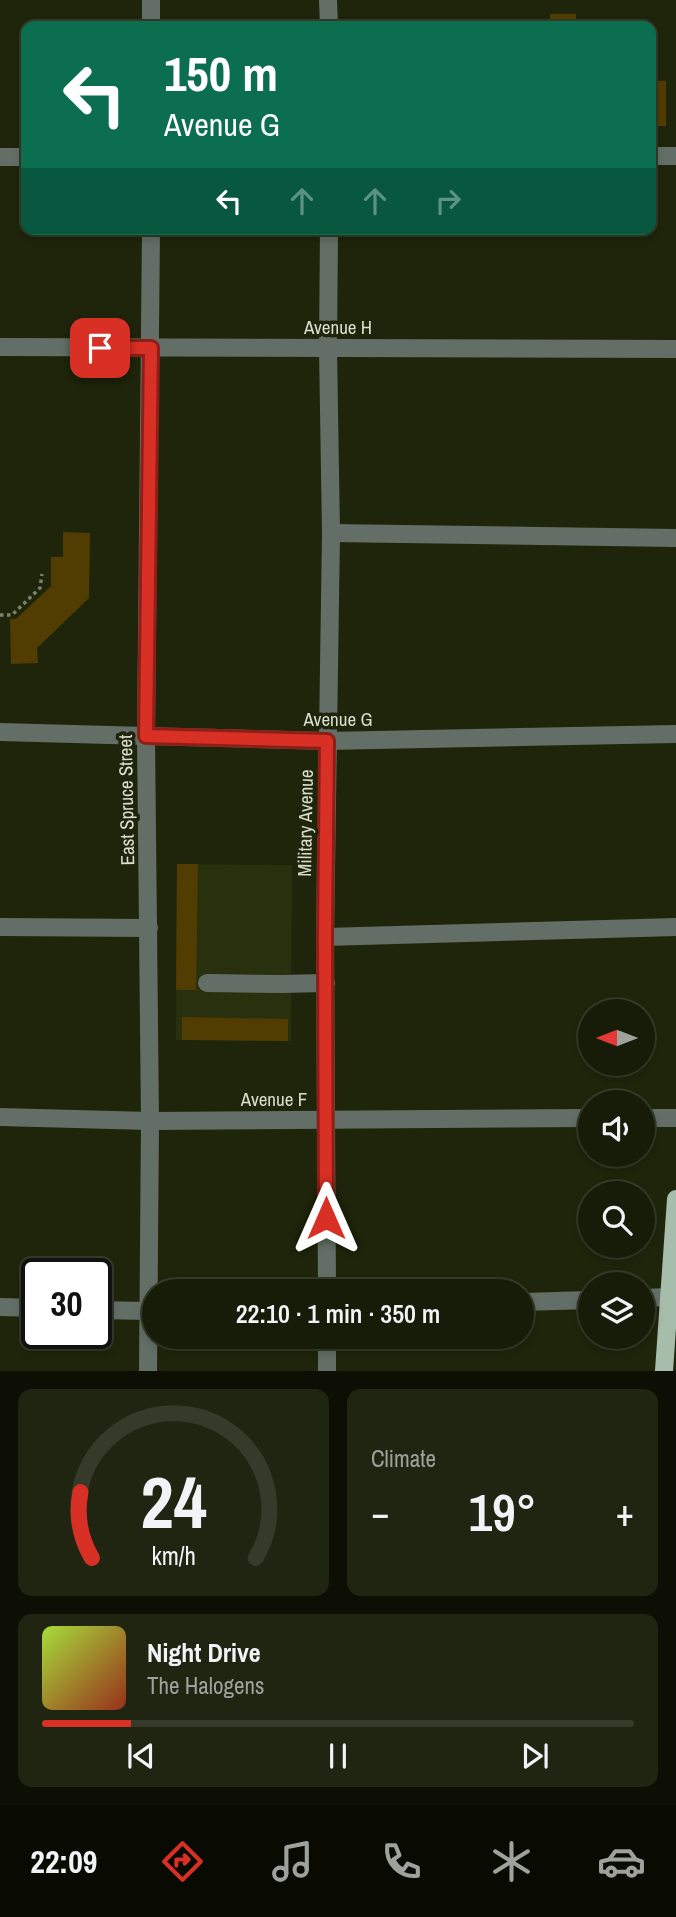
<!DOCTYPE html>
<html lang="en">
<head>
<meta charset="utf-8">
<style>
  body { margin:0; font-family:"Archivo Narrow",sans-serif; background:#202512; color:#f1f3f6; height:100vh; display:flex; flex-direction:column; font-size:26px; white-space:nowrap }
  * { box-sizing:border-box; margin:0 }
  p { font-size:23px; color:#9ea19c }
  .icon { flex:none; width:38px; height:38px; fill:none; stroke:currentColor; stroke-width:2; stroke-linecap:round; stroke-linejoin:round }
  .map { position:relative; height:1371px; overflow:hidden }
  .sheet { display:flex; flex-direction:column; gap:18px; padding:18px; background:#0d0f04; flex:1 }
  .sheet>* { flex:none }
  .banner { position:absolute; left:21px; top:21px; width:635px; height:214px; border-radius:14px; box-shadow:0 4px 10px #0003,0 0 0 2px #363a29; background:#0b6e4f; color:#fff; overflow:hidden }
  .needle { width:46px; rotate:270deg }
  .tools { position:absolute; left:578px; top:999px; display:grid; gap:14px }
  .tools a { display:grid; place-items:center; width:77px; height:77px; border-radius:50%; background:#171c08; box-shadow:0 4px 10px #0003,0 0 0 2px #363a29; font-size:35px }
  .speed { position:absolute; left:21px; top:1258px; display:flex; gap:14px; font-size:35px; font-weight:700; text-align:center }
  .speed>* { display:grid; place-content:center; width:91px; height:91px; border-radius:50%; background:#171c08; box-shadow:0 4px 10px #0003,0 0 0 2px #363a29; line-height:1 }
  .speed .limit { border:4px solid #111; border-radius:10px; background:#fff; color:#111 }
  .pin { position:absolute; display:grid; place-items:center; width:60px; height:60px; color:#fff; margin:-30px; border-radius:14px; box-shadow:0 4px 10px #0006 }
  .me { position:absolute; width:77px; margin:-38px; rotate:0deg; stroke-linejoin:round; filter:drop-shadow(0 0 5px #0008) }
  .turn { display:flex; align-items:center; gap:24px; height:147px; padding:0 28px; font-size:32px }
  .turn .icon { width:91px; height:91px; stroke-width:2.5 }
  .turn b { display:block; font-size:49px; line-height:60px }
  .lanes { display:flex; align-items:center; height:66px; padding:0 28px; background:#0003; justify-content:center; gap:35px; direction:ltr }
  .lanes .off { opacity:.35 }
  .big { font-size:52px; font-weight:600; line-height:1.1 }
  .sheet .tile { flex:1; display:flex; flex-direction:column; justify-content:center; gap:10px; min-width:0; padding:0 24px; border-radius:14px; background:#202512 }
  .sheet .dial { align-items:center; gap:0 }
  .dial svg { height:182px; overflow:visible; fill:none; stroke:#363a29; stroke-width:7; stroke-linecap:round; text-anchor:middle }
  .dial text { fill:#f1f3f6; stroke:none }
  .song { display:flex; align-items:center; gap:21px }
  .cover { width:84px; height:84px; border-radius:10px; background:linear-gradient(135deg,hsl(80 70% 55%),hsl(10 70% 35%)) }
  .played { height:7px; border-radius:4px; background:linear-gradient(90deg,#d93025 15%,#363a29 15%) }
  .keys { display:flex; justify-content:space-around; direction:ltr }
  .heat { display:flex; justify-content:space-between; align-items:center; font-size:38px; direction:ltr }
  .sheet .tiles { flex:1; display:grid; gap:18px; grid-template-columns:1fr 1fr }
  .tile:last-child { grid-column:span 2 }
  .trip { position:absolute; left:142px; top:1279px; width:392px; height:70px; border-radius:35px; background:#171c08; box-shadow:0 4px 10px #0003,0 0 0 2px #363a29; font-weight:600; line-height:70px; text-align:center }
  .tab-bar { display:flex; height:112px; justify-content:space-around; align-items:center; background:#090b03; color:#9ea19c }
  .tab-bar .icon { width:49px; height:49px }
  .tab-bar .on { color:#d93025 }
  .tab-bar b { font-size:32px; color:#f1f3f6 }
  .map>svg:first-child { display:block }
</style>
</head>
<body>
<div class="map">
<svg width="676" height="1371" viewBox="0 0 676 1371">
  <rect width="100%" height="100%" fill="#1f250b"/>
  <!-- built -->
  <path fill="#28300d" d="M177,864L292,865L291,1041L176,1040Z"/>
  <!-- building -->
  <g fill="#513d01">
    <rect x="550" y="14" width="26" height="12"/>
    <rect x="651" y="81" width="15" height="45"/>
    <path d="M63,532L90,533L89,598L37,648L38,663L11,664L10,619H16L51,586V557H63Z"/>
    <path d="M177,864H198L196,990H176Z"/>
    <path d="M182,1017L288,1019V1041L182,1040Z"/>
  </g>
  <g fill="none" stroke-linecap="round" stroke-linejoin="round">
    <!-- path -->
    <path stroke="#7b806b" stroke-width="3.5" stroke-dasharray="3.5 3.5" stroke-linecap="butt" d="M0,615H12L40,588L42,574"/>
    <!-- minor -->
    <g stroke="#636f66" stroke-width="18">
      <path d="M328,0L329,26"/>
      <path d="M151,26V0"/>
      <path d="M651,156H676"/>
      <path d="M0,157H26"/>
      <path d="M0,347L676,349"/>
      <path d="M331,533L676,538"/>
      <path d="M0,732L327,741L676,734"/>
      <path d="M0,927L149,928"/>
      <path d="M325,937L676,927"/>
      <path d="M207,983L281,984L326,983"/>
      <path d="M0,1117L150,1121L590,1118"/>
      <path d="M642,1118H676"/>
      <path d="M327,1292L325,937L331,533L328,348L329,229"/>
      <path d="M642,1298L669,1297"/>
      <path d="M522,1302L590,1300"/>
      <path d="M0,1307L37,1308"/>
      <path d="M96,1310L149,1311"/>
      <path d="M327,1337V1371"/>
      <path d="M148,1371L150,1121L146,736L151,229"/>
    </g>
    <!-- major -->
    <path stroke="#a5bdaa" stroke-width="18" d="M664,1371L676,1199"/>
  </g>
  <g fill="none" stroke-linecap="round" stroke-linejoin="round">
    <defs>
      <path id="route" d="M100,348H151L146,736L327,741L325,937L326,1218"/>
    </defs>
    <!-- route casing -->
    <use href="#route" stroke="#8d1f18" stroke-width="18"/>
    <!-- route -->
    <use href="#route" stroke="#d93025" stroke-width="12"/>
  </g>
  <g text-anchor="middle" stroke-width="7" stroke-linejoin="round" paint-order="stroke">
    <!-- street labels -->
    <g font-size="19" fill="#dadece" stroke="#1f250b">
      <text x="338" y="334">Avenue H</text>
      <text x="338" y="726">Avenue G</text>
      <text transform="translate(126 800) rotate(-91)" y="7">East Spruce Street</text>
      <text transform="translate(305 823) rotate(-89)" y="7">Military Avenue</text>
      <text x="274" y="1106">Avenue F</text>
    </g>
  </g>
</svg>
<div class="tools">
<a><svg class="needle" viewBox="-14 -14 28 28"><path d="M0-13l5 13h-10z" fill="#e53935"/><path d="M0 13l5-13h-10z" fill="#9ea19c"/></svg></a>
<a><svg class="icon" aria-label="sound" viewBox="0 0 24 24"><path d="M4 9h4l5-4v14l-5-4H4zM17 9q2 3 0 6"/></svg></a>
<a><svg class="icon" aria-label="search" viewBox="0 0 24 24"><circle cx="10" cy="10" r="6"/><path d="M15 15l6 6"/></svg></a>
<a><svg class="icon" aria-label="layers" viewBox="0 0 24 24"><path d="M12 4l9 5-9 5-9-5zM3 14l9 5 9-5"/></svg></a>
</div>
<div class="speed"><div class="limit">30</div></div>
<div class="pin" style="left:100px;top:348px;background:#d93025"><svg class="icon" aria-label="arrive" viewBox="0 0 24 24"><path d="M6 21V4h12l-3 4 3 4H6"/></svg></div>
<svg class="me" style="left:326px;top:1218px" viewBox="-20 -20 40 40"><path d="M0-17L14 15 0 8-14 15z" fill="#d93025" stroke="#fff" stroke-width="4"/></svg>
<div class="trip">22:10 · 1 min · 350 m</div>
<div class="banner">
<div class="turn"><svg class="icon" aria-label="left" viewBox="0 0 24 24"><path d="M17 20v-9H6M10 6l-5 5 5 5"/></svg><div><b>150 m</b>Avenue G</div></div>
<div class="lanes"><svg class="icon" aria-label="left" viewBox="0 0 24 24"><path d="M17 20v-9H6M10 6l-5 5 5 5"/></svg><svg class="icon off" aria-label="ahead" viewBox="0 0 24 24"><path d="M12 20V5M6 11l6-6 6 6"/></svg><svg class="icon off" aria-label="ahead" viewBox="0 0 24 24"><path d="M12 20V5M6 11l6-6 6 6"/></svg><svg class="icon off" aria-label="right" viewBox="0 0 24 24"><path d="M7 20v-9h11M14 6l5 5-5 5"/></svg></div>
</div>
</div>
<section class="sheet">
<div class="tiles">
<div class="tile dial"><svg viewBox="0 0 100 80">
<path d="M14 69A42 42 0 1 1 86 69"/>
<path d="M14 69A42 42 0 0 1 9 40" stroke="#d93025"/>
<text x="50" y="56" font-size="32" font-weight="700">24</text>
<text x="50" y="72" font-size="11">km/h</text>
</svg></div>
<div class="tile"><p>Climate</p>
<div class="heat"><a>−</a><b class="big">19°</b><a>+</a></div>
</div>
<div class="tile">
<div class="song"><i class="cover"></i><div><b>Night Drive</b><p>The Halogens</p></div></div>
<div class="played"></div>
<div class="keys"><svg class="icon" aria-label="previous" viewBox="0 0 24 24"><path d="M18 5L8 12l10 7zM5 5v14"/></svg><svg class="icon" aria-label="pause" viewBox="0 0 24 24"><path d="M8 5v14M16 5v14"/></svg><svg class="icon" aria-label="next" viewBox="0 0 24 24"><path d="M6 5l10 7-10 7zM19 5v14"/></svg></div>
</div>
</div>
</section>
<nav class="tab-bar">
<b>22:09</b>
<svg class="icon on" aria-label="directions" viewBox="0 0 24 24"><path d="M12 3l9 9-9 9-9-9zM9 14v-3h6M13 9l2 2-2 2"/></svg>
<svg class="icon" aria-label="music" viewBox="0 0 24 24"><path d="M9 18V5l10-2v13"/><circle cx="6" cy="18" r="3"/><circle cx="16" cy="16" r="3"/></svg>
<svg class="icon" aria-label="phone" viewBox="0 0 24 24"><path d="M5 4h4l2 5-3 2q2 4 5 5l2-3 5 2v4C11 20 4 13 5 4z"/></svg>
<svg class="icon" aria-label="climate" viewBox="0 0 24 24"><path d="M12 3v18M4 7l16 10M4 17L20 7"/></svg>
<svg class="icon" aria-label="car" viewBox="0 0 24 24"><path d="M5 17H2v-5l4-1 3-4h7l3 4 3 1v5h-3M9 17h6M6 11h13"/><circle cx="7" cy="17" r="2"/><circle cx="17" cy="17" r="2"/></svg>
</nav>
</body>
</html>
